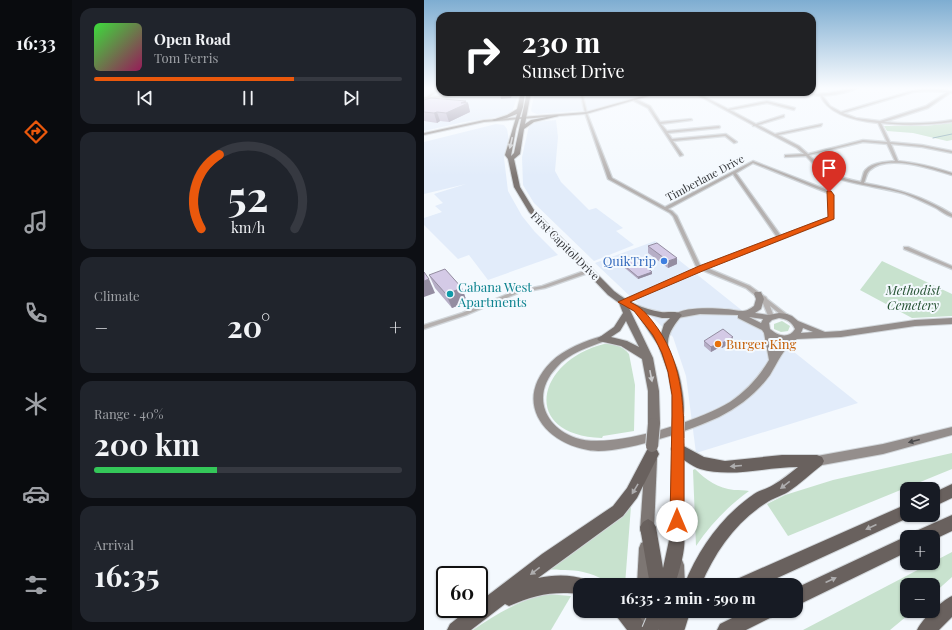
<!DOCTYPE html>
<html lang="en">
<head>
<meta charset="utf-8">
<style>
  body { margin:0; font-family:"Playfair Display",serif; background:#20242c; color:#f1f3f6; height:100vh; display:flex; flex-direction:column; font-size:15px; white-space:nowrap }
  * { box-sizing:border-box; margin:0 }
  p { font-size:13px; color:#9ea1a6 }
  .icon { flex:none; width:22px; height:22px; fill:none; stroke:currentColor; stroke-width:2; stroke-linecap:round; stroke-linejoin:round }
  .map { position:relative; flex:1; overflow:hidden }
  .details { display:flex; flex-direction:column; gap:8px; padding:8px; background:#0d0f14; width:352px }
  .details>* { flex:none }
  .banner { position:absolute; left:12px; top:12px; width:380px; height:84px; border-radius:12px; box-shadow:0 1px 3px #0004; background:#202124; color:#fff; overflow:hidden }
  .tools { position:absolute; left:476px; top:482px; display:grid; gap:8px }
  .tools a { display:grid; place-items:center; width:40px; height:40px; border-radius:8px; background:#171b24; box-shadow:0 1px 3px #0004; font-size:20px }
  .speed { position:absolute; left:12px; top:566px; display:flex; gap:8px; font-size:20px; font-weight:700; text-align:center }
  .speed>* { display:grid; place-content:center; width:52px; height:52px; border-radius:50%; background:#171b24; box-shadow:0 1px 3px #0004; line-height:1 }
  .speed .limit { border:2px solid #111; border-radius:6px; background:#fff; color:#111 }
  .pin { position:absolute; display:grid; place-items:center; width:34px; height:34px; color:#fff; margin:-41px -17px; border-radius:50% 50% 50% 0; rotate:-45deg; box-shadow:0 0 4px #0007 }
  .pin .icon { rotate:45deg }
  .me { position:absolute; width:44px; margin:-22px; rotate:0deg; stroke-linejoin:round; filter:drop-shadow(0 0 3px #0008) }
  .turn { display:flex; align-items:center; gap:14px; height:84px; padding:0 20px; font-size:18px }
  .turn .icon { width:52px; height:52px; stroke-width:2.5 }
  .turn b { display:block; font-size:28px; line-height:34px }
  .big { font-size:30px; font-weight:700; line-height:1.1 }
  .details .widget { flex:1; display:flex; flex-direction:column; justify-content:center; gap:6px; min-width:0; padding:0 14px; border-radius:12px; background:#20242c }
  .details .dial { align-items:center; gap:0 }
  .dial svg { height:104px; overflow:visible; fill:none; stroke:#363941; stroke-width:7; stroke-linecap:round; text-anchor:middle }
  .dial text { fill:#f1f3f6; stroke:none }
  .song { display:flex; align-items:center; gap:12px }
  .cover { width:48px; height:48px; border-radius:6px; background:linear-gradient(135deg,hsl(120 70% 55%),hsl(330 70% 35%)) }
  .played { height:4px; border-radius:2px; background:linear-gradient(90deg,#ea580c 65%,#363941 65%) }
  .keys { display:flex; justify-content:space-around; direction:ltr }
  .heat { display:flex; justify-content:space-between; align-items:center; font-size:22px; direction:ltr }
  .charge { height:6px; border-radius:3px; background:linear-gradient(90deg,#34c759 40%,#363941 0) }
  .trip { position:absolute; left:149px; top:578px; width:230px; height:40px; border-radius:12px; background:#171b24; box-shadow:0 1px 3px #0004; font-weight:700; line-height:40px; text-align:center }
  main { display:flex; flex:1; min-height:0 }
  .menu { display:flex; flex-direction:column; width:72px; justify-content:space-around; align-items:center; background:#090b0e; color:#9ea1a6 }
  .menu .icon { width:28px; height:28px }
  .menu .selected { color:#ea580c }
  .menu b { font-size:18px; color:#f1f3f6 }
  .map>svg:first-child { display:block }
</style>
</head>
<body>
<main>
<nav class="menu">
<b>16:33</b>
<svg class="icon selected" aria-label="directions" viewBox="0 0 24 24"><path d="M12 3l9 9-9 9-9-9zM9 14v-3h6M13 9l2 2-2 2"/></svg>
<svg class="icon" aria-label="music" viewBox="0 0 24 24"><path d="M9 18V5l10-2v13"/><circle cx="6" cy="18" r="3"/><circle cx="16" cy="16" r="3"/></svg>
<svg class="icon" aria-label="phone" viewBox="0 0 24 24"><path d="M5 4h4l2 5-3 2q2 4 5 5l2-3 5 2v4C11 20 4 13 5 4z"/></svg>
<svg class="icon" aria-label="climate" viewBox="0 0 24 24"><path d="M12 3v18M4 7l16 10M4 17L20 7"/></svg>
<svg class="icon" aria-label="car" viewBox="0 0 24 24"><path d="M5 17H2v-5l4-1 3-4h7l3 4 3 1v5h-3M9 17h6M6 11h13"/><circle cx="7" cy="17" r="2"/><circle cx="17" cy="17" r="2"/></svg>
<svg class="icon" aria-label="filters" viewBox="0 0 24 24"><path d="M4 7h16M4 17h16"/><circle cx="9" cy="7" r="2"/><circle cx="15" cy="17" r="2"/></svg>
</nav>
<section class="details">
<div class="widget">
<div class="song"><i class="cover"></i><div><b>Open Road</b><p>Tom Ferris</p></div></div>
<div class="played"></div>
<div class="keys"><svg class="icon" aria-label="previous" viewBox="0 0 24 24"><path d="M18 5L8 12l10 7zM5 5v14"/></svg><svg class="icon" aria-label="pause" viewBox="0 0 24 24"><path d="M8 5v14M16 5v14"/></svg><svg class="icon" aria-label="next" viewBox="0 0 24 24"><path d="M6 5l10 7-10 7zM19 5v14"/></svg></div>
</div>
<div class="widget dial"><svg viewBox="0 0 100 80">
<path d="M14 69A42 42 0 1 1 86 69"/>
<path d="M14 69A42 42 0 0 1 28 12" stroke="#ea580c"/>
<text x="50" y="56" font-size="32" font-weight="700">52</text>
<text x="50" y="72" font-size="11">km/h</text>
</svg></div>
<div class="widget"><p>Climate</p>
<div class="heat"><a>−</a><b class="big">20°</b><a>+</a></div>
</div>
<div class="widget"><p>Range · 40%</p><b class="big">200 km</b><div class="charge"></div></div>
<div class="widget"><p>Arrival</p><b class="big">16:35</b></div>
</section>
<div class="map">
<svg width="528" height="630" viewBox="0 0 528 630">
  <rect width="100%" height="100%" fill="#f4f9fe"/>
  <!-- built -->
  <g fill="#e2ecfa">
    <path d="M0,88H16V92H95L87,115L40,122L0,131Z"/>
    <path d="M111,92H231L167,110L113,114L108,112L107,110Z"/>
    <path d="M132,120L134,137L131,171L137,182L165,210L172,208L199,228L192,231L210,245L170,261L110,203L99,185L98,157L105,126L110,122Z"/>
    <path d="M72,124L80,125L83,129L85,141L80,158L84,191L98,216L111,232L134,255L64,280L45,255L34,259L0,225V218L18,212L11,206L19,203L10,194L42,184L0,194V142Z"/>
    <path d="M231,241L434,403L272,453L262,376L249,337L171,263Z"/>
  </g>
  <!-- green -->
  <g fill="#c8e2ce">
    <path d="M528,123V140L523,141L489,133L463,131L460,126H501Z"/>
    <path d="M458,261L528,294V316L488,318L436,290Z"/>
    <path d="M358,321L366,326L364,331L357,332L350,329V324Z"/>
    <path d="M180,344C190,344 198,345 205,354L211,385L210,431L179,436L178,438C96,435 112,361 180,344Z"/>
    <path d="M528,453V469L364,536L343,504L361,495L409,480Z"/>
    <path d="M271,469C282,480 294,488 310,490C315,490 321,490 325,491C304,506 287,524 272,546L269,470Z"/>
    <path d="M207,506L201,585C185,585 175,575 159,572C147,569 135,571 124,569Z"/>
    <path d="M528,552V577L509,594V585H483V611H489L466,630H379Z"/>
    <path d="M122,594L147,596L127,630H49C72,614 94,601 122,594Z"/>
  </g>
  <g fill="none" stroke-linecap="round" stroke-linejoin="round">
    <!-- stream -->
    <path stroke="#80a2ae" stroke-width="1" d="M509,138L528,134"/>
    <defs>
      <g id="street">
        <path d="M14,88L15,89L6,97L48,92L24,97L0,99V97H3Z"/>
        <path d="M432,88H434C417,95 393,99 375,92L390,94L404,93Z"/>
        <path d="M504,89L528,91V93H526L504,108L460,122C482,124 505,124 528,120V122C504,125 481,126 457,123L466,142L498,145L528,151V153L498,147L467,144L474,161C493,163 510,167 528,173V175C508,169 462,153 445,171C442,174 442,179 440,183C474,189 498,196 528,214V217C522,215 517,211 512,208C502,203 492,198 481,194C455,186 420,185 398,171C392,167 387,161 382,156L361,157V155H362L380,154L373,148L331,126H329V125L268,92H271L304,109L343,101L371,108L370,110L343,103L306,110L332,124L360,115V117L334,125L351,134L398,124L397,126L354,135L375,146L384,154L439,140L463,142L454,123C434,121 405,116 396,95H398L406,106L417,112L488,91ZM504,91L523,92L502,106L456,121L432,118L419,113L489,92ZM439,142L463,144L471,161C461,162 446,162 440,172C439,175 438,179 437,182C413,177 402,173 385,155Z"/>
        <path d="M156,92H158L163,113L188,178L241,207L329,161L406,191L409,195V219L283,268L326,286L340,296L342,297L343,299L365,316L366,317L365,318H361L346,306L350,317L347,319L345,318L338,301L322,288L278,270L201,303H197L196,302L197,301L274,268L272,266L249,216L246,213L184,179L161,113ZM329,163L404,193L405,195L406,217L357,236L312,173ZM309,174L353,237L278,266L276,265L253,216L248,211L244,209Z"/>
        <path d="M210,99H212L226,106L236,122L267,119L268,120L237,124L243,131L295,126L296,127L295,128L244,133L248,139L302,134L313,142L310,143L301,136L249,141L259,155L256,156L224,108L210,101Z"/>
        <path d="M480,247H484L528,266V269L480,249Z"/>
        <path d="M163,270H167V272L121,288L94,293L42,315L0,329V325L38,313L91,291L118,286Z"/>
      </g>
      <g id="secondary">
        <path d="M233,92H239L162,114L60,122L0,135V133L60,120L162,112Z"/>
        <path d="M331,292H337L340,299L337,309L331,313L345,315L355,313L363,314L368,316L374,321L401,332L417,331L491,320L528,318V324L491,326L417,337L373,339C359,348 354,362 346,375C333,393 315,407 295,417C267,430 194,456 164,450C118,442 89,400 127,362C140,349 161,341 178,336L182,339L181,341C165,347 145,353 133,367C108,393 118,426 152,438C187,450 275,421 306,402C322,391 335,377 345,360L340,333L338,330L314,318V315L276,314L254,318L250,315C258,307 288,308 300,309C306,309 313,311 319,311C323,311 327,308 330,306L332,299L330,294ZM325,317L339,319L337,323ZM355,318C363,319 368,322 371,329C365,339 354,336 346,329L345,323L348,320ZM379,328L389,332L377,333ZM349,339L359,341L352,350Z"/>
        <path d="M528,427V435L459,454L393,466L389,464L387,461L389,458L393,456L459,444Z"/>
      </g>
      <g id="primary">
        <path d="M97,92H101L99,107L92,129L87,156L90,153L103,92H107L101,124L107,120L133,115L135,116L110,122L100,129L96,154L90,159L96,187L110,210L190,291C204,302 219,309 237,312C244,313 253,310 258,315C252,323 243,333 244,345C245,353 251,362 254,371C257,381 263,410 258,419L254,421L250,419L248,416V395L244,372L234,345L211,311L205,308L229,358L235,391L236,424L234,427L230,429L226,427L224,424V391L218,359L197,346L175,341L173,339L190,327L199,313L195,303L184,295L105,212L90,187L84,159L81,155L93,114L83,118L70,121L68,120L83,115L93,109ZM222,314L238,318H246L240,324L237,334ZM202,321L215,347L203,341L187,337L196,331Z"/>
        <path d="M254,440L258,441L260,445V540L258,545L253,547L248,545L246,540L248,445L250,441Z"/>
        <path d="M227,454L231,455L233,459L230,530L228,535L223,537L218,535L216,530L221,459L223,455Z"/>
        <path d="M222,541L227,543L229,548V585H213L215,548L217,543Z"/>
        <path d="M253,558L258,560L260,565L261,585H245L246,565L248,560Z"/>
        <path d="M211,611H227L226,630H210Z"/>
      </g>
      <g id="highway">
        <path d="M254,443L280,457L301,461L358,455H393L398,457L400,461L398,465C386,474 376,484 364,492C357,496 349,498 342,503C312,522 291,552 277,585H260C275,548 297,517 330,494C336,490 343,489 349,485C358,480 366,473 374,467C342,467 307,478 276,469C267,466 258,458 249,453L247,449L249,445Z"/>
        <path d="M228,448L233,450L235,454L213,498L199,516L114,578C129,575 147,574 162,580L164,585H156V594C128,591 111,595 85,606L81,604L47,630H23L26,624L45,609H55V602L118,554L189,506L203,488L223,450Z"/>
        <path d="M528,484V498L509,507V493Z"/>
        <path d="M483,504V515H489L488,516L338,585H311L313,579Z"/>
        <path d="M528,515V531L509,540V537H490L492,531Z"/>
        <path d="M224,519L229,522L232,527L239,568L247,531L253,529L259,531C264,545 255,571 251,585H226L216,527L219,522Z"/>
        <path d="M483,536L485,537H483V552L372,606V588Z"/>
        <path d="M528,596V617L515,630H493C498,619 517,601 528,596Z"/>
        <path d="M190,611H211L221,624L224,630H203L193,617Z"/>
        <path d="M322,611H351L348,617L322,630H293L296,624Z"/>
      </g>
    </defs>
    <!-- street casing -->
    <use href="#street" stroke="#d1d6da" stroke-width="2.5"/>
    <!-- secondary casing -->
    <use href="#secondary" stroke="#d1d6da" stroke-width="2"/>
    <!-- primary casing -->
    <use href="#primary" stroke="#d1d6da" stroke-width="2"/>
    <!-- highway casing -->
    <use href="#highway" stroke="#d1d6da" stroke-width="2"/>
    <!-- street -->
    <use href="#street" fill="#b5b1b0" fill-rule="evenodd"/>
    <!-- secondary -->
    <use href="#secondary" fill="#948e8c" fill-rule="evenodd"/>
    <!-- primary -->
    <use href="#primary" fill="#7d7673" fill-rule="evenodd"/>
    <!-- highway -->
    <use href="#highway" fill="#69615e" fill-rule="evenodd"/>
    <defs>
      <g id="primary-bridge">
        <path d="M254,416V438"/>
        <path d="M228,446L230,424"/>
      </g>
      <g id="highway-bridge">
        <path d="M238,611L243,630"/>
        <path d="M253,627L258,611"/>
        <path d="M226,630L234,611"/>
      </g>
    </defs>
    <!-- primary-bridge casing -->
    <use href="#primary-bridge" stroke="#d1d6da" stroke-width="14" stroke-linecap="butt"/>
    <!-- highway-bridge casing -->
    <use href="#highway-bridge" stroke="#d1d6da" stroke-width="18" stroke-linecap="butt"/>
    <!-- primary-bridge -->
    <use href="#primary-bridge" stroke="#7d7673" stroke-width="12"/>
    <!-- highway-bridge -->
    <use href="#highway-bridge" stroke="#69615e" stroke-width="16"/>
  </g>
  <!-- wall -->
  <g fill="#b6aec6">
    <path d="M0,100L44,103L46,112L25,122L16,121L13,123L0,121Z"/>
    <path d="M224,246L253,264L244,268L224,253Z"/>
    <path d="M195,261L228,274L214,279L196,264Z"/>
    <path d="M5,275L38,288L43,302L28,308L11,288Z"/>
    <path d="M280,341L308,342L298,348L296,347L287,352L280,346Z"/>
  </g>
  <!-- shaded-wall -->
  <g fill="#948da1">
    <path d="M87,92H89L87,98L77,99L76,94Z"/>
    <path d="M42,101L43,104L44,103L46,112L25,122L22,113L37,103Z"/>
    <path d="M13,112L16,121L13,123L10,113Z"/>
    <path d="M253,258V264L244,268V261Z"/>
    <path d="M228,272V274L214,279V277Z"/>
    <path d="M5,279L11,293L0,297V281Z"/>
    <path d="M38,288L43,302L28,308L22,294Z"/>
    <path d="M309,337L308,342L298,348V343Z"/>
    <path d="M296,342V347L287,352V347Z"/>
  </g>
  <!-- building -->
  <g fill="#d4cae6" stroke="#948da1">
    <path d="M76,92H87L86,93L76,94Z"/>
    <path d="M7,98L42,101L37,103H44L22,113L13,112L10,113L0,112V100Z"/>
    <path d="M233,243L253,258L244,261L224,246Z"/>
    <path d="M209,256L228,272L214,277L195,261Z"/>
    <path d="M21,269L38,288L22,294L5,275Z"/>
    <path d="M0,272L5,279L0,281Z"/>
    <path d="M299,329L309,337L298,343L296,342L287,347L280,341Z"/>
  </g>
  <!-- one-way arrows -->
  <defs><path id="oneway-solid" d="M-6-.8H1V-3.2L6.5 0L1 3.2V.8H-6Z"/></defs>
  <g fill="#cacbcd">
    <use href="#oneway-solid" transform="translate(87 143) rotate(103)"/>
    <use href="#oneway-solid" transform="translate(227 376) rotate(79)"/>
  </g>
  <use fill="#4b4b4d" href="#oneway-solid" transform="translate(490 441) rotate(165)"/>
  <g fill="#aeadae">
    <use href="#oneway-solid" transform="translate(312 466) rotate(175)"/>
    <use href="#oneway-solid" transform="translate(361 485) rotate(142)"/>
    <use href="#oneway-solid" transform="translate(211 489) rotate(121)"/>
    <use href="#oneway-solid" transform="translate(447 527) rotate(156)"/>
    <use href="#oneway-solid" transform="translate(111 571) rotate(142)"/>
    <use href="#oneway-solid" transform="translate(407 580) rotate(-25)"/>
  </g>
  <!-- sky -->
  <linearGradient id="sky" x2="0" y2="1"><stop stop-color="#7eadd1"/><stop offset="0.5" stop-color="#fafcff"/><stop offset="1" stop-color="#fafcff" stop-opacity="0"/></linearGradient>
  <rect width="528" height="176" fill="url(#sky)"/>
  <!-- route -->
  <path fill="#ea580c" stroke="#983908" d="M403,191H407L410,195V219L281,270L206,302C218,308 221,312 229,322C258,359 260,402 260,447C260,472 260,496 260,521L258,526L253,528L248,526L246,521L248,416V395L244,372L238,353L229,335L210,311L194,302L196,301L275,266L404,217Z"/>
  <!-- markers -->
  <circle fill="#3f7fe0" stroke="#f4f9fe" stroke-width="1.5" cx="240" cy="261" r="4"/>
  <circle fill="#0f9aa8" stroke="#f4f9fe" stroke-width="1.5" cx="26" cy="294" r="4"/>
  <circle fill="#e8710a" stroke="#f4f9fe" stroke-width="1.5" cx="294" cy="344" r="4"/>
  <g text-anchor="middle" stroke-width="4" stroke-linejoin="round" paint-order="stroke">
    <!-- far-street labels -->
    <g font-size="11" fill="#333538" stroke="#f4f9fe">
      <text transform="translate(281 178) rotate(-28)" y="4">Timberlane Drive</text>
      <text transform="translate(141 246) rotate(45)" y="4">First Capitol Drive</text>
    </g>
    <!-- shop labels -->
    <g font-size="13" fill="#366cbe" stroke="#f4f9fe" text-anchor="end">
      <text x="232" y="266">QuikTrip</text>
    </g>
    <!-- culture labels -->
    <g font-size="13" fill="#0d838f" stroke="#f4f9fe" text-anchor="start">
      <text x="34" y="292">Cabana West<tspan x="34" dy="15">Apartments</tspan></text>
    </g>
    <!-- park labels -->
    <g font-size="13" font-style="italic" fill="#275334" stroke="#f4f9fe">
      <text x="489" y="295">Methodist<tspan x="489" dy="15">Cemetery</tspan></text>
    </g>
    <!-- food labels -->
    <g font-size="13" fill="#c56008" stroke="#f4f9fe" text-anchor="start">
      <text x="302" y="349">Burger King</text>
    </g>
  </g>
</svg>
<div class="tools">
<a><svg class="icon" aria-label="layers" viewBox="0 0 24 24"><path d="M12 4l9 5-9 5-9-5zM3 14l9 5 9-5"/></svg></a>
<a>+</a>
<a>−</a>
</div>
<div class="speed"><div class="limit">60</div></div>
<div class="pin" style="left:405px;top:192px;background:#d93025"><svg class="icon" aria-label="arrive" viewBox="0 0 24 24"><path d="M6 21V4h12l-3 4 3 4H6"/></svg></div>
<svg class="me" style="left:253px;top:521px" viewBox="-20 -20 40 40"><circle r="19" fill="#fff"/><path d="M0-13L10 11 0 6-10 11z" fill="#ea580c"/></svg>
<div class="trip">16:35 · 2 min · 590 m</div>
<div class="banner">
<div class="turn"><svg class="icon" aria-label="right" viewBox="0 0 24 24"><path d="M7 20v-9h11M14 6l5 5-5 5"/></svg><div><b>230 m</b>Sunset Drive</div></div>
</div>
</div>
</main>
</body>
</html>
